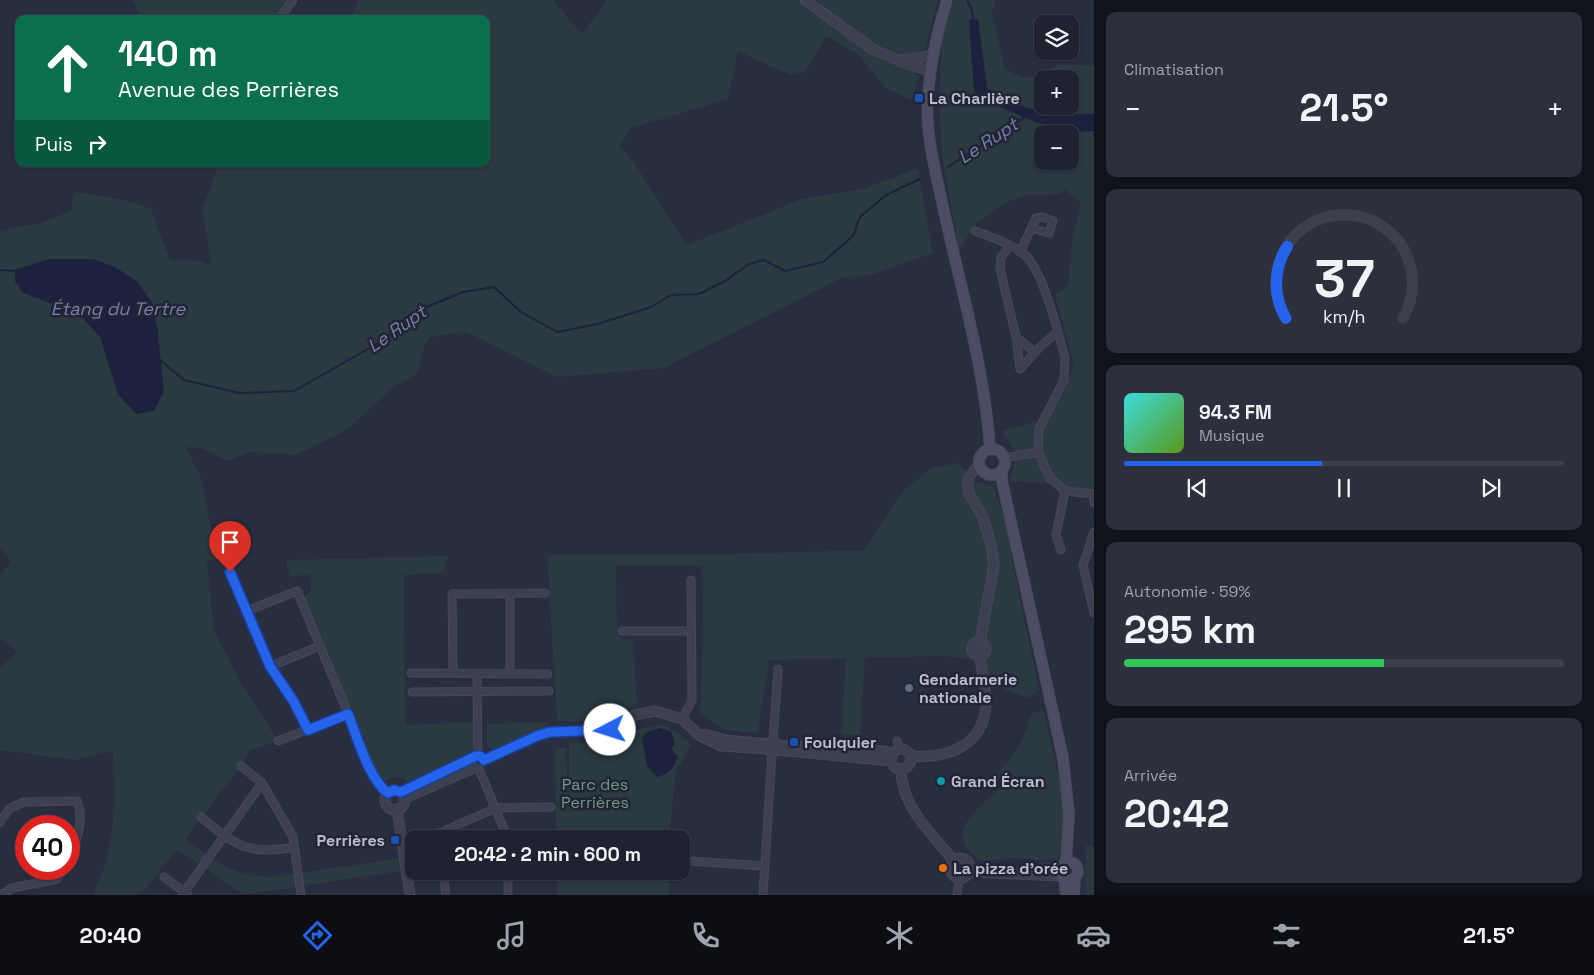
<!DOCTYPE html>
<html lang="fr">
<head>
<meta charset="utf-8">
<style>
  body { margin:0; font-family:"Space Grotesk",sans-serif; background:#2c2f3c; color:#f1f3f6; height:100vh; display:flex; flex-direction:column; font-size:19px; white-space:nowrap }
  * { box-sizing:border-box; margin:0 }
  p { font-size:16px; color:#a1a4ab }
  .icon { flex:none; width:28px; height:28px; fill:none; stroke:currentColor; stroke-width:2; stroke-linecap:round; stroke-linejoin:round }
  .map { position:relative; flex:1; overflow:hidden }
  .sheet { display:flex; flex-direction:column; gap:12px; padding:12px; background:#11131a; width:500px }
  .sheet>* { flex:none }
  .banner { position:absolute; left:15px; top:15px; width:475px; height:152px; border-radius:10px; box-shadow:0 1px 4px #0004,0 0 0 1px #3c3f4c; background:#0b6e4f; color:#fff; overflow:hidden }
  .controls { position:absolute; left:1034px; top:15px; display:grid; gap:10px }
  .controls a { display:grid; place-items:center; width:45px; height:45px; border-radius:10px; background:#1f2230; box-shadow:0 1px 4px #0004,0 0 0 1px #3c3f4c; font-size:25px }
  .speed { position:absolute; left:15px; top:815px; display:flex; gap:10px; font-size:25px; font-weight:700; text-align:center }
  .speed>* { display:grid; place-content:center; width:65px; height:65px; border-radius:50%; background:#1f2230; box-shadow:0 1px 4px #0004,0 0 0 1px #3c3f4c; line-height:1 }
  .speed .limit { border:8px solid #d22; background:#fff; color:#111 }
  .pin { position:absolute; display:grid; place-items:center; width:42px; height:42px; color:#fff; margin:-51px -21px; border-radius:50% 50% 50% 0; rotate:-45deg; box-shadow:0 0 5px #0007 }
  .pin .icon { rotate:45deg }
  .me { position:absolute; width:55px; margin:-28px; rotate:265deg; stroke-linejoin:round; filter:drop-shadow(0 0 4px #0008) }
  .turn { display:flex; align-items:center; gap:18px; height:105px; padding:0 20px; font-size:22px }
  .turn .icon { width:65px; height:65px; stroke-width:2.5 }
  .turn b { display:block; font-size:35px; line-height:42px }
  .then { display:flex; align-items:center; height:48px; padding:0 20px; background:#0003; gap:10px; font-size:19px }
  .big { font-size:38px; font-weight:700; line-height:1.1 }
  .sheet .tile { flex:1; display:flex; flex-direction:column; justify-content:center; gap:8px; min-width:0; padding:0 18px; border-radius:10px; background:#2c2f3c }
  .sheet .dial { align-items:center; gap:0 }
  .dial svg { height:130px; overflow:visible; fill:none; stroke:#3c3f4c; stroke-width:7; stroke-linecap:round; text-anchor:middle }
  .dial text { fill:#f1f3f6; stroke:none }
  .song { display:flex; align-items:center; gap:15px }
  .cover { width:60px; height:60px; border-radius:8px; background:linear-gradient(135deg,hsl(180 70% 55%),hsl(90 70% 35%)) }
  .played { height:5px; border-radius:2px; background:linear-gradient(90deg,#2563eb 45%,#3c3f4c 45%) }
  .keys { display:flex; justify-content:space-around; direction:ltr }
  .heat { display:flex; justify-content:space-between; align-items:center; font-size:28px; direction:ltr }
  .charge { height:8px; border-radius:4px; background:linear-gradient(90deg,#34c759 59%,#3c3f4c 0) }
  .trip { position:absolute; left:405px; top:830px; width:285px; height:50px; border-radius:10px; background:#1f2230; box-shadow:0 1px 4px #0004,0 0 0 1px #3c3f4c; font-weight:700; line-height:50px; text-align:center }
  .tab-bar { display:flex; height:80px; justify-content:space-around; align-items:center; background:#0c0e13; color:#a1a4ab }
  .tab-bar .icon { width:35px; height:35px }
  .tab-bar .on { color:#2563eb }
  .tab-bar b { font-size:22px; color:#f1f3f6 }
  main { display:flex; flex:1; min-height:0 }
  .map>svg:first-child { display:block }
</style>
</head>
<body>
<main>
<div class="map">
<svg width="1094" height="895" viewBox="0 0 1094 895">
  <rect width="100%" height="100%" fill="#292d40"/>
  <!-- green -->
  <g fill="#2b3941" fill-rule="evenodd">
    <path d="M133,0H288L273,19H144L139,14Z"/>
    <path d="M359,0H553L582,34L607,0H938L925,50L910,54L905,66L919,77L911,100L885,87L858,54L826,36L805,72L790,75L738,51L728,99L631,128L619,146L631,158L687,245L802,199L863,189L918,168L933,253L873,274L842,278L664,368L556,377L466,332L431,337L425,344L418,373L393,388L345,431L296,455L251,452L227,461L202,448L186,447L201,478L217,559L207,560L214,631L240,681L278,741L249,751L241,766L185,839C215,861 233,877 273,877L414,856V869L243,895L177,849L141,895H92C118,846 114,804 113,751L75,760L0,750V667L18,652L0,639V575L11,563L0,548V231L41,223L71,211L74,192C100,195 127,199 151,209L170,260L201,261L212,265L202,211L218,166L225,168L228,164H486V19H351Z"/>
    <path d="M954,0H996L992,12L1005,69L1024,78L1046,73L1057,64L1094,65V114C1051,115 1024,112 987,88L978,19L969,21L974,89L982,100L1030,120L1071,132L1094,131V488L1084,491L1047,483L1008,481C1018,458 1018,451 1001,431L1038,421H1047L1066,388L1074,365L1055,295L1068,285L1072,241L1081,203L1065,189L1061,194L1026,195L1006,202L977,223L959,250L943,161L939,106L942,34ZM1042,79H1070V106H1042ZM1042,134H1070V161H1042Z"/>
    <path d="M958,463L976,482L993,486L1009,531L1011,556L1039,689L1028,698L999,687L987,689L982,660L944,656L865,658L860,736L841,734L846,658L769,660L758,733L728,731L700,714L703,625L702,566H616L617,636L633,641L637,703L603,721H557L547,555H702L864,550L903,490L934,467Z"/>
    <path d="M448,556L444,573L404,575L405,725L473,722L474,751L467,760L411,784C402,774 391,777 380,783L304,596L311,591L310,574L290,577L286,565L287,560Z"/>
    <path d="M1043,710C1051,741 1075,831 1058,858L1046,860L1011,858L983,861C937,835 980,806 1004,785L996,774C1012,758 1027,738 1030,714Z"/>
    <path d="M548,722L547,727L528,733L493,750L487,746V724Z"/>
    <path d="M661,725L673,730L692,745L676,771L669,839H556L555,748H566L569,815V743L609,742L645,727Z"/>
    <path d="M1086,845L1094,847V895H1085Z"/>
    <path d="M557,871H669L670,895H557Z"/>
  </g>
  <!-- water -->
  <g fill="#1c223d">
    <path d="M978,19L987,88C1022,112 1053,115 1094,114V131L1071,132L1030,120L978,96L974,89L969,20Z"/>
    <path d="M49,259H93L115,267L137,281L152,303L157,326L164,391L154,411L136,414L118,394L100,337L81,316L22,292L15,281V270Z"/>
    <path d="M661,728L671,732L675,743L671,749L678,757C673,769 669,774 657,777L647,766L642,738L647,732Z"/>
  </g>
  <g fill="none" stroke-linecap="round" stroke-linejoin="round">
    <!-- stream -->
    <g stroke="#1c223d" stroke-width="2">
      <path d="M967,0L972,10L973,21"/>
      <path d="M948,167L1025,117"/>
      <path d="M0,270L18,271"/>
      <path d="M160,360L184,380L239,393L294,391L380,342L426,307L463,292L494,287L521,312L557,332L598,324L651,307L671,295L699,294L725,281L749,264L764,260L785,271L823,262L853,236L860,217L886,195L920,179"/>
    </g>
    <defs>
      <g id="minor">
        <path d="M279,19L293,0"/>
        <path d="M975,231C991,237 1010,243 1024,254C1043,270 1058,332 1065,358L1064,380L1039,429L1038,452L1049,477L1065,491L1094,494"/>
        <path d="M1010,246L1001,257L1000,268L1016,337L1020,369L1039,348L1057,332"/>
        <path d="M1020,252L1036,218L1042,217L1053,221L1049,233L1031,228"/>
        <path d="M1016,337L1035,352"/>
        <path d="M1004,458L1038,452"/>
        <path d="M1093,494L1094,503"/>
        <path d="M1094,532L1083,565L1094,613"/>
        <path d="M1061,550L1056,535L1065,491"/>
        <path d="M230,572L271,666L294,702L308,729"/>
        <path d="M510,594V673"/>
        <path d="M247,611L297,591L375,778L382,788L388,793"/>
        <path d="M622,631H692"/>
        <path d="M271,666L320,646"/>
        <path d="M411,673L548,674"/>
        <path d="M453,673L452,594L545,593"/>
        <path d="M477,673L478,756"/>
        <path d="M412,692L549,691"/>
        <path d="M682,719L692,700L691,580"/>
        <path d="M278,741L348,714"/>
        <path d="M773,741L778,669"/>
        <path d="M897,741L901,750"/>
        <path d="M241,766L262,783L293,837L301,895"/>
        <path d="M479,769L508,839"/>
        <path d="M201,817C235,845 248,856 294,847"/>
        <path d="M0,822L10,808L24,802L77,801C85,820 76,843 69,860"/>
        <path d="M439,833L496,808L551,807"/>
        <path d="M690,861L765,866"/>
        <path d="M443,874L446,895"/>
        <path d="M164,877L188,895"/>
        <path d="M1,895L12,888L57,879L64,869"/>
        <path d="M182,895L262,783"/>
        <path d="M508,895V871"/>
        <path d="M763,895L772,753"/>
        <path d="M957,895L959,878"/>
      </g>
      <g id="tertiary">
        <path d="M805,0L874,50L915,67L931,71"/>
        <path d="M899,61L934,55"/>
        <path d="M979,465L968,478V492L983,517L992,549L994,566L980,642"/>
        <circle cx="979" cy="649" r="7"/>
        <path d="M705,734L725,740L768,744L773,741L778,745L884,751L893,754"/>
        <circle cx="901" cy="759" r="10"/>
        <path d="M910,756C949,759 987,745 986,699C985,684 981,670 980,656"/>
        <path d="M484,760L537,735L550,732L605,731L635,715L655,711L682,719L700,736L721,746L767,749L772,753L778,750L891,761"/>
        <path d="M901,769C901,807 931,832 953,860"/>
        <circle cx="395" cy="800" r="10"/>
        <path d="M401,792L476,756H480L484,760"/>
        <path d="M405,798L474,768"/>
        <path d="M397,809L410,895"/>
        <circle cx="960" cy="868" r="10"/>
        <path d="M1040,869L1060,868"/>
        <path d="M970,872L1061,876"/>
      </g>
      <g id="secondary">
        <path d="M947,0C937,31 930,65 928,97C925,132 935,169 942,202C959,282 985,368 990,449"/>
        <circle cx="992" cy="462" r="13"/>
        <path d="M1002,471V481L1063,758L1069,814L1066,863"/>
        <circle cx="1069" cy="871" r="9"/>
        <path d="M1064,879L1066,895"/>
        <path d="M1074,895L1075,879"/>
      </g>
    </defs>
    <!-- minor casing -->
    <use href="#minor" stroke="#464959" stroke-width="9"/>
    <!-- tertiary casing -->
    <use href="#tertiary" stroke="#464959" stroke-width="11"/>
    <!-- secondary casing -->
    <use href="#secondary" stroke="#464959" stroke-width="12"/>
    <!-- minor -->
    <use href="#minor" stroke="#3d4050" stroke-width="7"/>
    <!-- tertiary -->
    <use href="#tertiary" stroke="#3d4050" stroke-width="9"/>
    <!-- secondary -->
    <use href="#secondary" stroke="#4b4e62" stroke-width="10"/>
  </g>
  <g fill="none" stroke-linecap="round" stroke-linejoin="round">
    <defs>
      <path id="route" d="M230,572L270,666L294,702L308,730L348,714C357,736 369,780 388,793L394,790L401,792L476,756H480L484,760L537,736L550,732L610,730"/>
    </defs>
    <!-- route casing -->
    <use href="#route" stroke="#184099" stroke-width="12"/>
    <!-- route -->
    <use href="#route" stroke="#2563eb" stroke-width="9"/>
  </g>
  <!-- markers -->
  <g fill="#1a4fb4" stroke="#212535" stroke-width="2">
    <rect x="914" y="93" width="10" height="10" rx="2.5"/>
    <rect x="789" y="737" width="10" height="10" rx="2.5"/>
    <rect x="390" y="835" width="10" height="10" rx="2.5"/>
  </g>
  <circle fill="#5c6f8a" stroke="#212535" stroke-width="2" cx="909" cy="688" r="5"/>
  <circle fill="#0f9aa8" stroke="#212535" stroke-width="2" cx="941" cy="781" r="5"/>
  <circle fill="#e8710a" stroke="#212535" stroke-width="2" cx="943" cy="868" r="5"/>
  <g text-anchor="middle" stroke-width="5" stroke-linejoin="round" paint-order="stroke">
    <!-- poi labels -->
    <g font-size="16" font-weight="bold" fill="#b9bcca" stroke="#212535" text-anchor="start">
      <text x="929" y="104">La Charlière</text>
      <text x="919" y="685">Gendarmerie<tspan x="919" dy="18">nationale</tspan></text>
      <text x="804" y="748">Foulquier</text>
      <text x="951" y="787">Grand Écran</text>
      <text x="385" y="846" text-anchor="end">Perrières</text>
      <text x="953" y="874">La pizza d'orée</text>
    </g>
    <!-- park labels -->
    <g font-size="16" fill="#739984" stroke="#212535">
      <text x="595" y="790">Parc des<tspan x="595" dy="18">Perrières</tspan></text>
    </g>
    <!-- water labels -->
    <g font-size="18" font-style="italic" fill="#767fa6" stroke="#212535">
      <text transform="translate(988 141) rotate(-33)" y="6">Le Rupt</text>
      <text x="118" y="315">Étang du Tertre</text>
      <text transform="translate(397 329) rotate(-35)" y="6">Le Rupt</text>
    </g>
  </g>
</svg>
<div class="controls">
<a><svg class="icon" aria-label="layers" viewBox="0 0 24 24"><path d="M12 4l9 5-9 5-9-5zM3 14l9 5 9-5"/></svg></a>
<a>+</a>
<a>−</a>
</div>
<div class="speed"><div class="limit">40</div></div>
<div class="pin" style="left:230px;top:572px;background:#d93025"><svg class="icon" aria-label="arrive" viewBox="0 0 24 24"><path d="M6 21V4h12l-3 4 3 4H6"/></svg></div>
<svg class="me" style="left:610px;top:730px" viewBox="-20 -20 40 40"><circle r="19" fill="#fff"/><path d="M0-13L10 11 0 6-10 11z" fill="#2563eb"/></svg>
<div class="trip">20:42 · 2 min · 600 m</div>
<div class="banner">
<div class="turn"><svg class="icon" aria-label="ahead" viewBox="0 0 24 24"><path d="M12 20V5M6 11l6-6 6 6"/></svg><div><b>140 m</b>Avenue des Perrières</div></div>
<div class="then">Puis<svg class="icon" aria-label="right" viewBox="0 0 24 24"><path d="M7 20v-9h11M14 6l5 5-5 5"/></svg></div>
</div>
</div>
<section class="sheet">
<div class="tile"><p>Climatisation</p>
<div class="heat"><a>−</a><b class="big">21.5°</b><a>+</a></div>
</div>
<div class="tile dial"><svg viewBox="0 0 100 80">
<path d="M14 69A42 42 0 1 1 86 69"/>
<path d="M14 69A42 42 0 0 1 15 25" stroke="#2563eb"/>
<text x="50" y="56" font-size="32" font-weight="700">37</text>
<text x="50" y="72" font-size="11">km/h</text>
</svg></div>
<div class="tile">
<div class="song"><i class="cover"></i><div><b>94.3 FM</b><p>Musique</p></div></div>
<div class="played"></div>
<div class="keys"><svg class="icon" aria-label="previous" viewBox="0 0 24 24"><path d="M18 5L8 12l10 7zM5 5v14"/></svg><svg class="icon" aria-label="pause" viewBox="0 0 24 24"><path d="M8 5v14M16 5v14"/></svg><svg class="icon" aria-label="next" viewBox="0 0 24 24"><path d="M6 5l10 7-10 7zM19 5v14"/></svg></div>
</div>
<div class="tile"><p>Autonomie · 59%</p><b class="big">295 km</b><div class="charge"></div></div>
<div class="tile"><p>Arrivée</p><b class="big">20:42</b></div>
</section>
</main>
<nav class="tab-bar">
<b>20:40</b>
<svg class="icon on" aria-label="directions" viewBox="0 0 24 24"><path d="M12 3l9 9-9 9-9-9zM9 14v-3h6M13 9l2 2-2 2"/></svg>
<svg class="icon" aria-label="music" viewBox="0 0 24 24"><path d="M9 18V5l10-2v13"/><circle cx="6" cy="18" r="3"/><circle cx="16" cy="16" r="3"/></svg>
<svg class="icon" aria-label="phone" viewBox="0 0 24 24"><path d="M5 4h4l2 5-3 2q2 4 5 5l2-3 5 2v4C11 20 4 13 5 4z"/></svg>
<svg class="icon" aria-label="climate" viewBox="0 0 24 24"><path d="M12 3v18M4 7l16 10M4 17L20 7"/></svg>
<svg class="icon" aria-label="car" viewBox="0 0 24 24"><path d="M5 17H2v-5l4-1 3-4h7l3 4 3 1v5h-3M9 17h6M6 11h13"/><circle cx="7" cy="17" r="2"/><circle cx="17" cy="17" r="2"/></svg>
<svg class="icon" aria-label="filters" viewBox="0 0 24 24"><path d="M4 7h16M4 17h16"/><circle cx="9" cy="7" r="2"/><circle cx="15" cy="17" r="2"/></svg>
<b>21.5°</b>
</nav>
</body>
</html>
